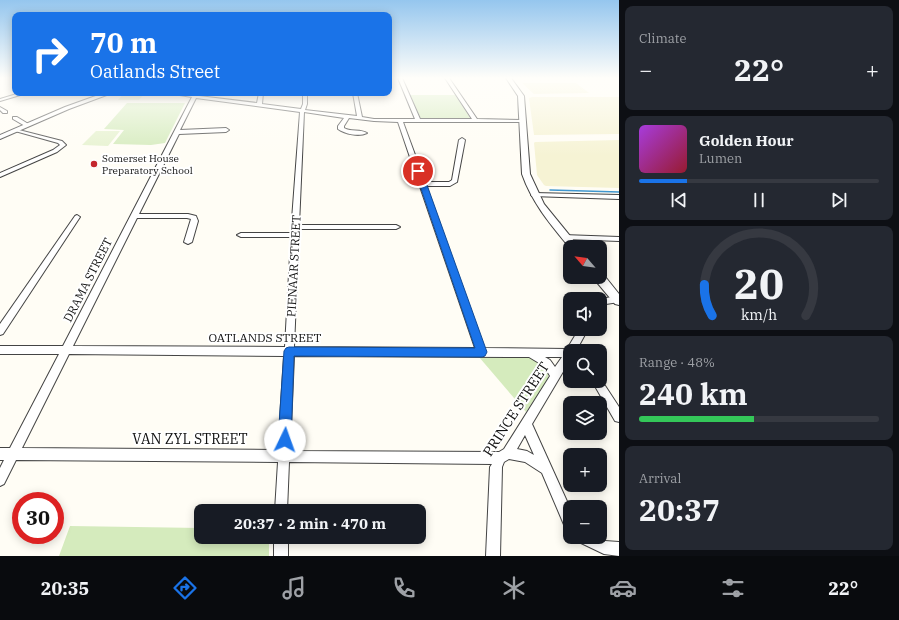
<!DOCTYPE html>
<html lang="en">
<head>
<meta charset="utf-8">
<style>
  body { margin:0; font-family:"IBM Plex Serif",serif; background:#242831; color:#f1f3f6; height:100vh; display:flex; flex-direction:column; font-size:15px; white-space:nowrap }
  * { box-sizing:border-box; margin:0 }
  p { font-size:13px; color:#9ea1a6 }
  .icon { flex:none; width:22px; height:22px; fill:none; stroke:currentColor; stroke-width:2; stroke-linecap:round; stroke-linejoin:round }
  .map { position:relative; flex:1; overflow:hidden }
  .drawer { display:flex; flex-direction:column; gap:6px; padding:6px; background:#0d0f14; width:280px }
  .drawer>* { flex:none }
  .banner { position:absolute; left:12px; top:12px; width:380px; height:84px; border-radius:8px; box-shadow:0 2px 10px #0003; background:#1a73e8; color:#fff; overflow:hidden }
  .needle { width:26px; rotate:298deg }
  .fabs { position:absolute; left:563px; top:240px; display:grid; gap:8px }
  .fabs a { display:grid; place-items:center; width:44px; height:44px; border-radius:8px; background:#171b24; box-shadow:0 2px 10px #0003; font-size:20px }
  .speed { position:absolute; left:12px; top:492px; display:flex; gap:8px; font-size:20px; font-weight:700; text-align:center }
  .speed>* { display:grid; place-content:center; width:52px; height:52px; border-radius:50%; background:#171b24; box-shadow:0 2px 10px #0003; line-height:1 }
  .speed .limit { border:6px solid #d22; background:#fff; color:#111 }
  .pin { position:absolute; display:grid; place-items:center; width:34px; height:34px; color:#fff; margin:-17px; border:2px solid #fff; border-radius:50%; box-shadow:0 1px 4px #0007 }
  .me { position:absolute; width:44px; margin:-22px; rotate:3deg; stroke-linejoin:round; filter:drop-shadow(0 0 3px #0008) }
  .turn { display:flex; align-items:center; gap:14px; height:84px; padding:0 12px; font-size:18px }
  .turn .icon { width:52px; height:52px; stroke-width:2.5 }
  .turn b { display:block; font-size:28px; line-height:34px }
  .big { font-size:30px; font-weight:700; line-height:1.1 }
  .drawer .tile { flex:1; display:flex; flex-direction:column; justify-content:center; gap:6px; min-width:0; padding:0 14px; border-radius:8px; background:#242831 }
  .drawer .dial { align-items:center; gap:0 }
  .dial svg { height:104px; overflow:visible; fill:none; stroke:#363941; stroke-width:7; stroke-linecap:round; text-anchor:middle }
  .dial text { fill:#f1f3f6; stroke:none }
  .song { display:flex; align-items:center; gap:12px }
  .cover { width:48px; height:48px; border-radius:6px; background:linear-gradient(135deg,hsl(280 70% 55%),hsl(350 70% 35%)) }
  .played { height:4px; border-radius:2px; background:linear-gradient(90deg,#1a73e8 20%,#363941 20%) }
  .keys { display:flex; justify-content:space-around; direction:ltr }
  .heat { display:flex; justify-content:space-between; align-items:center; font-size:22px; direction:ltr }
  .charge { height:6px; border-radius:3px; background:linear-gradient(90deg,#34c759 48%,#363941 0) }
  .trip { position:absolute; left:194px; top:504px; width:232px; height:40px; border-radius:8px; background:#171b24; box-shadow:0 2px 10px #0003; font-weight:700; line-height:40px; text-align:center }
  .dock { display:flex; height:64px; justify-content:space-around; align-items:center; background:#090b0e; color:#9ea1a6 }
  .dock .icon { width:28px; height:28px }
  .dock .current { color:#1a73e8 }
  .dock b { font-size:18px; color:#f1f3f6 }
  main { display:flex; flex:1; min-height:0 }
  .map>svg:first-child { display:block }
</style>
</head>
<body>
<main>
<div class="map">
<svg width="619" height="556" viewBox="0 0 619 556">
  <rect width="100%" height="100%" fill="#fffdf5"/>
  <!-- farmland -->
  <g fill="#f6f3d4">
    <path d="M522,83H576L589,93L534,94Z"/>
    <path d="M532,97H619V134L534,135L529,98Z"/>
    <path d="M619,140V188L546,186L544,185L537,175L534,143L535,142Z"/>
  </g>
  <!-- green -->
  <g fill="#d5ebbd">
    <path d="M410,95H456L470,118L467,119H421Z"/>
    <path d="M127,103H185L165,143L151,145L113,144L124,130L104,129Z"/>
    <path d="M479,357H529L544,364L548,372V379L526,412Z"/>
    <path d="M70,526L201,528V537H269V556H59Z"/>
  </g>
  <!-- pitch -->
  <g fill="#e6f2cf">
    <path d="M124,93H145L139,100H118Z"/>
    <path d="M96,131H120L108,146L82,145Z"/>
  </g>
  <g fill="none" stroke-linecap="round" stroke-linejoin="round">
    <!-- stream -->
    <path stroke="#3f96cf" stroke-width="1.5" d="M550,190L619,192"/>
    <defs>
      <g id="minor">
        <path d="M398,78H402L420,119H472L445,78H449L477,119L522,120L524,121L522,122H403L425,182H449L452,180L459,140L462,138L465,140L457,182L450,186H426L484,348L567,349L579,329H588L576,351H570V360L532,424L570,508V528L565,527L542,473L525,462L509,459L504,462L502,467L500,556H486L490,467L492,464L289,462L287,511H275L278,462L16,460L4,484L0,486V468L4,460H0V448H10L59,354H0V346H63L192,97L167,93L194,95L197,93H202L199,96L257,103L259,93H263L262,104L301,109L303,104V93H307V104L305,110L357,116L353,93H357L362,117L374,119H415ZM196,98L300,112L291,233H241L237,235L241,237H291L285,347L73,346L137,218H187L191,219L184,242L188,244L192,242L198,221L196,216L188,214H139L179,134L226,132L229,130L226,128L180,130ZM304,112L344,118L338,126V129C345,134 359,137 367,133C360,129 351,132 344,128V126L349,118L374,121L398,122L475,348L294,347L299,229H396L400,227L396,225H299ZM69,354L284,356L278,450L22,448ZM294,356L529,357L544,366L550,376L504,449L499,452L290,451ZM545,357H562L555,367L550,360ZM525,435L534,455L527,451L517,449Z"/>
        <path d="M20,93H27L0,101V99Z"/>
        <path d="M0,107L7,111V113H3L0,110Z"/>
        <path d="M13,117H17L30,125L25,126L13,119Z"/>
        <path d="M15,129L62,141L66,145L57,152L0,177V173L53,150L60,145L58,143L15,131Z"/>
        <path d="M534,193L619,195V199L532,196L531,195Z"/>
        <path d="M77,215L80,217L3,334L0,335V324L75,216Z"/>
        <path d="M563,235L619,237V241L566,239H563L562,237Z"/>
        <path d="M617,296H619V302L606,304L600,307L601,299Z"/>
        <path d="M600,378L619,407V422L615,421L592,381H600Z"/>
        <rect x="274" y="537" width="14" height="19"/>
        <path d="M577,537H598L605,541L619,542V556L604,554L579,542Z"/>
      </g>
      <g id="tertiary">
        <path d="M506,78H511L524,96L530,174L544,204L579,247H570V248C551,225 532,203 522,174L518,96Z"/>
        <path d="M104,93H112L69,109L0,139V135L65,107Z"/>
        <path d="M600,274H603L619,294V305L615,304L595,280L594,277H600Z"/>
      </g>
    </defs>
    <!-- minor casing -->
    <use href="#minor" stroke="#444" stroke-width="2"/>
    <!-- tertiary casing -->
    <use href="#tertiary" stroke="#444" stroke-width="2"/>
    <!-- minor -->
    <use href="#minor" fill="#fff" fill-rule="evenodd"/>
    <!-- tertiary -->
    <use href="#tertiary" fill="#fff" fill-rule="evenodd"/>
  </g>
  <!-- sky -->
  <linearGradient id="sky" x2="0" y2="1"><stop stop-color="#95c6ee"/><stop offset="0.5" stop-color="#fffefa"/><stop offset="1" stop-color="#fffefa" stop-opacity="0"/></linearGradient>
  <rect width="619" height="156" fill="url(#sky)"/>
  <!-- route -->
  <path fill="#1a73e8" stroke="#114b97" d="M418,169L422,171L487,352L485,356L482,357L294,356L291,440L289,445L285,446L280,445L278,440L284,351L286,348L289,347L475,348L415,171Z"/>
  <!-- markers -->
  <circle fill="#c4262e" stroke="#fff" stroke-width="1.5" cx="94" cy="164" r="4"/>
  <g text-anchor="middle" stroke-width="4" stroke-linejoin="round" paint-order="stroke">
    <!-- far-poi labels -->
    <g font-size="10" fill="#111" stroke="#fff" text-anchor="start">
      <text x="102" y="162">Somerset House<tspan x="102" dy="12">Preparatory School</tspan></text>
    </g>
    <!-- street labels -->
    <g font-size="12" fill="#111" stroke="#fff">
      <text transform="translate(294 266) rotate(-87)" y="4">PIENAAR STREET</text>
      <text transform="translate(88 280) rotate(-63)" y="4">DRAMA STREET</text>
      <text x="265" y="342">OATLANDS STREET</text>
    </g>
    <!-- near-street labels -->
    <g font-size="14" fill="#111" stroke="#fff">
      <text transform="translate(516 409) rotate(-57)" y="5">PRINCE STREET</text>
      <text x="190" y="444">VAN ZYL STREET</text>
    </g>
  </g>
</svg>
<div class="fabs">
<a><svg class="needle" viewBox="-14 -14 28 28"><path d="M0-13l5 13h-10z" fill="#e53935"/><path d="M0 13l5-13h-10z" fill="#9ea1a6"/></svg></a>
<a><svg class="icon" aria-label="sound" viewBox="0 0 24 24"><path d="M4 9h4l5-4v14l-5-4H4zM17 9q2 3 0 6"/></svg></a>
<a><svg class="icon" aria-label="search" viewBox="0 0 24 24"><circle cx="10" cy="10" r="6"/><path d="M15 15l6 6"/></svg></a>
<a><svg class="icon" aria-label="layers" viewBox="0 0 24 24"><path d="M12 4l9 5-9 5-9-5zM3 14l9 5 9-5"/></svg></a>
<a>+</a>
<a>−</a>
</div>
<div class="speed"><div class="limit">30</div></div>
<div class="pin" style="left:418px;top:171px;background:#d93025"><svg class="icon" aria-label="arrive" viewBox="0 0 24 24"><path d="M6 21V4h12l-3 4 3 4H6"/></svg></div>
<svg class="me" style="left:285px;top:440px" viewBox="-20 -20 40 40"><circle r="19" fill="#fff"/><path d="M0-13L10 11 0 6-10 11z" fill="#1a73e8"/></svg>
<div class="trip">20:37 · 2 min · 470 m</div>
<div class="banner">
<div class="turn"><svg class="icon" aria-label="right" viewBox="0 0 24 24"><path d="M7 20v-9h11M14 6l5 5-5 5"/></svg><div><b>70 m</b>Oatlands Street</div></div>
</div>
</div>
<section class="drawer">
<div class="tile"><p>Climate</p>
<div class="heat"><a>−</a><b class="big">22°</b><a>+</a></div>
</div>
<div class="tile">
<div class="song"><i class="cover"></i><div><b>Golden Hour</b><p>Lumen</p></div></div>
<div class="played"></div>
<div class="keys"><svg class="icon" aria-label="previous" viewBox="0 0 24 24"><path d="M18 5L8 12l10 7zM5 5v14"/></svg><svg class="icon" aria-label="pause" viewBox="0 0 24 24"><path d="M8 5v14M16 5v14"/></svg><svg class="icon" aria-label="next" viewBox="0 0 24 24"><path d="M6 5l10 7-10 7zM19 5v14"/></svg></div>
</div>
<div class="tile dial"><svg viewBox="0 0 100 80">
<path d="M14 69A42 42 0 1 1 86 69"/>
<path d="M14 69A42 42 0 0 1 8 45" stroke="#1a73e8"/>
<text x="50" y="56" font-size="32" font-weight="700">20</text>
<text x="50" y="72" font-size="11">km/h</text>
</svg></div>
<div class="tile"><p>Range · 48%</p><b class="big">240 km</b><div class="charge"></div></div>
<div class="tile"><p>Arrival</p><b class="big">20:37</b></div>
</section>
</main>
<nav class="dock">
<b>20:35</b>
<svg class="icon current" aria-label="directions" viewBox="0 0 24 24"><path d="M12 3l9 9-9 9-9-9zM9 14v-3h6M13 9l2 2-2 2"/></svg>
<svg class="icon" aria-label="music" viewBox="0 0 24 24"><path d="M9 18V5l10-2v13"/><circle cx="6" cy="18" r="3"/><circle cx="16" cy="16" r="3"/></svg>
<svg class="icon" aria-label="phone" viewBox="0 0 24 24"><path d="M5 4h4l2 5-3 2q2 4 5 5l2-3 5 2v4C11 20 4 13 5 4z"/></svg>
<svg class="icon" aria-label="climate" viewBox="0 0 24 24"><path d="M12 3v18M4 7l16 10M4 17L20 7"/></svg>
<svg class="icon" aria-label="car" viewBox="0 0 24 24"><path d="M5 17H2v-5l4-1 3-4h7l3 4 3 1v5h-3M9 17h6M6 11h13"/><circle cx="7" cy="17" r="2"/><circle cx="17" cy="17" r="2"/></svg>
<svg class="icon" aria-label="filters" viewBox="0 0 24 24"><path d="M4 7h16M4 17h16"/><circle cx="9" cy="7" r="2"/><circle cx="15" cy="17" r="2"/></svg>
<b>22°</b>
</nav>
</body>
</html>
